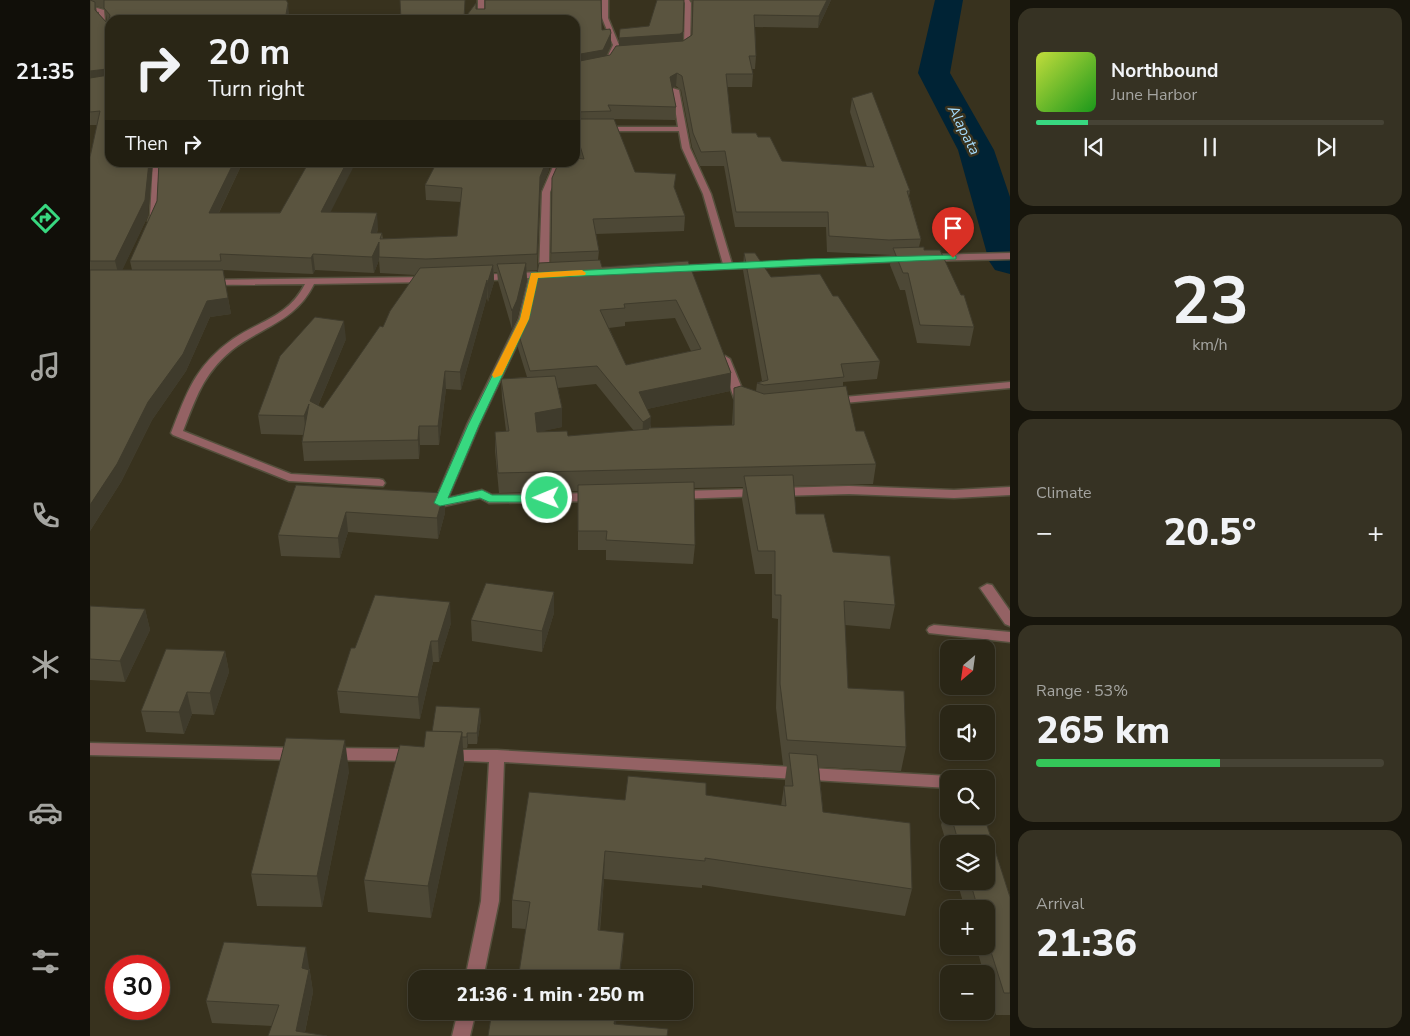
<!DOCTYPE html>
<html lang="en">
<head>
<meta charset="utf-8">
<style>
  body { margin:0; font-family:"Nunito Sans",sans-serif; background:#363223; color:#f1f3f6; height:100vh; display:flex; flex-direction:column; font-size:19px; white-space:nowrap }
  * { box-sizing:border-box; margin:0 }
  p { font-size:16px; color:#a5a5a1 }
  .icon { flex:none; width:28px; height:28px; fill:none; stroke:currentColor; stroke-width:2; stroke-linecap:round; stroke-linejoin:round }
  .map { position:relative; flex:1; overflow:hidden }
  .sheet { display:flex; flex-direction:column; gap:8px; padding:8px; background:#17150c; width:400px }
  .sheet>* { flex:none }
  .guide { position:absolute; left:15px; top:15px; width:475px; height:152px; border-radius:15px; box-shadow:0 2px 8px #0003,0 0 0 1px #464335; background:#2a2616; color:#f1f3f6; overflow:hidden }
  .needle { width:32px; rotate:209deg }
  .fabs { position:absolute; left:850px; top:640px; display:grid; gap:10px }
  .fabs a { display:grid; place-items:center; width:55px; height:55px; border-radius:10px; background:#2a2616; box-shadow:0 2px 8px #0003,0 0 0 1px #464335; font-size:25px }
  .speed { position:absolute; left:15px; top:955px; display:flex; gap:10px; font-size:25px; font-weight:700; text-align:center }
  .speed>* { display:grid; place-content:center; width:65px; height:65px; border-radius:50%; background:#2a2616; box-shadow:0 2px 8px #0003,0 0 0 1px #464335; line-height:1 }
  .speed .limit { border:8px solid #d22; background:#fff; color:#111 }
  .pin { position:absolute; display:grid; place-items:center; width:42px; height:42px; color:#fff; margin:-51px -21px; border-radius:50% 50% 50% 0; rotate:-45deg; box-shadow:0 0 5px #0007 }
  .pin .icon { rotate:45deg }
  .me { position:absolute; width:55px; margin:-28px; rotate:269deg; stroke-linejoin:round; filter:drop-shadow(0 0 4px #0008) }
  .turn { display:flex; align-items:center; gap:18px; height:105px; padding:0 20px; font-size:22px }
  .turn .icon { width:65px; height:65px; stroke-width:2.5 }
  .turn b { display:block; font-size:35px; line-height:42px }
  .then { display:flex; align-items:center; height:48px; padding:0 20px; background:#0003; gap:10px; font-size:19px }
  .big { font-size:38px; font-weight:800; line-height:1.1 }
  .sheet .card { flex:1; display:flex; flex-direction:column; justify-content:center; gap:8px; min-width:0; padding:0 18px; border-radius:15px; background:#363223 }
  .sheet .dial { align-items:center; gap:0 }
  .dial b { font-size:65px; line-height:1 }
  .song { display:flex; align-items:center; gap:15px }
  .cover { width:60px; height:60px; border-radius:8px; background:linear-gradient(135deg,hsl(70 70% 55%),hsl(120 70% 35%)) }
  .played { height:5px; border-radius:2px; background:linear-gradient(90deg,#38d880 15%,#464335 15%) }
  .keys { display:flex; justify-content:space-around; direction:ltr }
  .heat { display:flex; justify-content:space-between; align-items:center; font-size:28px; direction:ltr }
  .charge { height:8px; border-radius:4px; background:linear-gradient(90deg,#34c759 53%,#464335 0) }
  .trip { position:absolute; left:318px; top:970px; width:285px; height:50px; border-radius:15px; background:#2a2616; box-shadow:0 2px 8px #0003,0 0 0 1px #464335; font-weight:800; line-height:50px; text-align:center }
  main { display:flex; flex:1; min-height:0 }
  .tabs { display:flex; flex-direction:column; width:90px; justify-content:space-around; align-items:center; background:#110f09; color:#a5a5a1 }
  .tabs .icon { width:35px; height:35px }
  .tabs .current { color:#38d880 }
  .tabs b { font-size:22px; color:#f1f3f6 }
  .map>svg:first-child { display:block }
</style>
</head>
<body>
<main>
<nav class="tabs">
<b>21:35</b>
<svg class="icon current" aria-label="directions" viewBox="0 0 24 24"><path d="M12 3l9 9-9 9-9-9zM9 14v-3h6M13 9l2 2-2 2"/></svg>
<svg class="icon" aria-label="music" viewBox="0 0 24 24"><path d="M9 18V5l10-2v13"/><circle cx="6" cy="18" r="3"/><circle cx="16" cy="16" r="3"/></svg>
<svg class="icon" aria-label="phone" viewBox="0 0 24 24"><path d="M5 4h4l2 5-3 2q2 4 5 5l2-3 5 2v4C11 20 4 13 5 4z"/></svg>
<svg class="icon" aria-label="climate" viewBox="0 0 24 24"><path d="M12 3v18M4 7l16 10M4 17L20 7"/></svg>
<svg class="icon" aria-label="car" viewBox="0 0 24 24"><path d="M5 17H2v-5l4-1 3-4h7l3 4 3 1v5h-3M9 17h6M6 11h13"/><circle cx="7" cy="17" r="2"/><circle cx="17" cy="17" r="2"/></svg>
<svg class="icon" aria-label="filters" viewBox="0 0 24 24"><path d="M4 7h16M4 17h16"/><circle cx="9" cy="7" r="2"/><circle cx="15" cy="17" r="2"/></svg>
</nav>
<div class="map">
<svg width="920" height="1036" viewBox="0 0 920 1036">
  <rect width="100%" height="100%" fill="#38321e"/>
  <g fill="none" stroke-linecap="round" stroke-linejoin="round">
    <!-- river -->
    <path fill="#002335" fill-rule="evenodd" d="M845,0H873L860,73L904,150L920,197V274L905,270L899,261L868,150L828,73Z"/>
    <defs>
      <g id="minor">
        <rect x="388" y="0" width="6" height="20"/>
        <path d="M512,0H518V18L529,45L519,66L485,74V70L514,64L523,45L512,18Z"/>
        <path d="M593,0H599L601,3L600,46L589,52L586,50L594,45L595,3Z"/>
        <path d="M0,6L14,10L15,21L20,27V34L9,21V12L0,10Z"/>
        <path d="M582,88L589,90L600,148L621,194L642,264L817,256L820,257V261L582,271V267L585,266L633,264L613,194L592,148L589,131H485V127H588Z"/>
        <path d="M63,162H71L68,216L65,223L62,224L58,221L60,216Z"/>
        <path d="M465,162H473L460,192L459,271L467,274L462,277L448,278L439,319L389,425L358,498L392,490L402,495L503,493L509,497L503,501L399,503L390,498L350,507L346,506L344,503L377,425L429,319L439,278L387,281L382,278L387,275L449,272L452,192Z"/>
        <path d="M920,253V259L837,261L832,258L837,255Z"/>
        <path d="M337,277L342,280L340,282L224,284C205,322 173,326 142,350C113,374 106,398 93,431L201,474L289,479L293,480L295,483L293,486L199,481L83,435L81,433C97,392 105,366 143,339C171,320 198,317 215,284L120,285L115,282L117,280Z"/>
        <path d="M635,356L640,359L655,396L661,402L659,404H651L644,398L630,359Z"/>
        <path d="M920,382V388L743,404L737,401L743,398Z"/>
        <path d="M759,486L864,490L920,487V495L864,498L759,494L688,496L682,492L688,488Z"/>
        <path d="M668,489L674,493L672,496L588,499L582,495L588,491Z"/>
        <path d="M897,584L902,585L920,611V626L915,624L890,588Z"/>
        <path d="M844,625L920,632V642L839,633L837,630L839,627Z"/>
        <path d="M0,743L207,748L212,750L215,754L212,758L207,760L0,755Z"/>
        <path d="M240,748L325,749L330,751L333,755L330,759L325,761L240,760L235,758L232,754L235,750Z"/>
        <path d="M357,750H407L859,776L865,779H859V788L414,762L409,901L393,979H375L391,901L399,762L352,760L349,756L352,752Z"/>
        <path d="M368,1011H386L380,1036H362Z"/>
      </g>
    </defs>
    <!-- minor casing -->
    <use href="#minor" stroke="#544f3c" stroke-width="3"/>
    <!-- minor -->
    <use href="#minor" fill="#946264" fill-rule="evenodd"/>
  </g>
  <!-- wall -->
  <g fill="#4d4836" fill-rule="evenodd">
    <path d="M0,0H196L199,15L198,20H20L58,216L32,270H42L40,261L67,201L69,162H210L151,166L129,213L241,212L288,228L287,233H292L293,239L367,236L371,202L336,200L335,185L459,162V170L450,192L447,270L436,271L437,280L427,318L422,329L408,281L407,272H404V282L398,302L397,297L371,390L356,389L349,445H330L329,459L214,461L212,442L213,435L171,434L168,415L256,339L228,406L233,408L293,327L325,275L290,273L289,260L284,273L225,270L223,274L133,270L141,314L120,317L96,371L62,420L31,482L0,531V157L7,125H0ZM6,6L15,9L17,20L18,22V24L7,12Z"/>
    <path d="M310,0H375V19L386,9L510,8L512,30L521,33V45L516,56L520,55L529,46L593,32L592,41L602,35L603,3L600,0H741L728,28L665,27L666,56L665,69H662L663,74L662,87H637L642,133L668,137L692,161L777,167L760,112L762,98L820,191L819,196L831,239L829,247L834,250L884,327L880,346L827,343L815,290H810L800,265L801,255L737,252L736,227H645L634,166H610L602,147L591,90L586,86L582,89L586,107L585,120L521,119L545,172L585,189L595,216L594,231L506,234L509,251L508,260L512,267L598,261L641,373L640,391L557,409L561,428L642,425L643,407L644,388L666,391L667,383L672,381L653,270L654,253L681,277L743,296L790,361L787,379L753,382V387L766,431L786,464L783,484L704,486L706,514L743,552L805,605L800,629L755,625L758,688L816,747L811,771L729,767L733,812L822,889L815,916L612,885V888L514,879L510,931L534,933L532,961L436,929L422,928V900L535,800L616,795L691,806L694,786H695V780L697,765H693L686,708L688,619L682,618V574H665L652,499L653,487L604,488L605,545L603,564L516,560V550H488V491L409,493L405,451V432L416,431L412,398L411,379L437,377L428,348L427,329L461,262L462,178L490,158L485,143V20H311ZM585,318L601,351L536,365L519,328L535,326V322ZM506,384L544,431L478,436L451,431L472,427V408L468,388Z"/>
    <path d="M206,485L354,493L355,513L348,539L258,532L250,558L191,556L188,535Z"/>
    <path d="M464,592V613L452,652L382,641L381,620Z"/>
    <path d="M0,606L55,609L60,630L35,682L0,680Z"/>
    <path d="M361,623L349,662H343L330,719L250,713L247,691L265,648Z"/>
    <path d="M135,651L139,672L124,715L102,714L94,734L56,732L51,711Z"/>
    <path d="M391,719L387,744H378L377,748H373L374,763L341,918L278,912L274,880L342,732Z"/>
    <path d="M259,771L232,907L167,906L161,874Z"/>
    <path d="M857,803L859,804V816H894L920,897V1015H906L896,982V974H894L886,946H896V909H875L867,881H896V844H859V852L851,825Z"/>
    <path d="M220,969V972L223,992L215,1032L182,1026L122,1023L116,1001Z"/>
  </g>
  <!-- shaded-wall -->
  <g fill="#3f3b2c">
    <path d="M737,0H741L728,28L729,16Z"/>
    <path d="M198,3L199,15L198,20H195Z"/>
    <path d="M593,32L592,44L529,51V38Z"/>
    <path d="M521,33V45L513,62L485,68V55Z"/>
    <path d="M17,69L20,82L0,85V71Z"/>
    <path d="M587,73L586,86L579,90L580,77Z"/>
    <path d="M59,162H63L58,216L29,277L25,261Z"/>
    <path d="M144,162H151V166L121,229L119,213Z"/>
    <path d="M257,162H266L233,227L231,212Z"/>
    <path d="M456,162H459V170L450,192L447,270L450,177Z"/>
    <path d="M287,213L288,228L282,248L281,233Z"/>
    <path d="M289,242V260L284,273L282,257Z"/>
    <path d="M223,254L225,270L223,274L221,258Z"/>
    <path d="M436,263L437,280L427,318L422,329V311Z"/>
    <path d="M403,265L404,282L398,302L397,285Z"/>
    <path d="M397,280V297L371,390L370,372Z"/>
    <path d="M138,298L141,314L120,317L96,371L62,420L31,482L0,531V505L58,402L117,301Z"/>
    <path d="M254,321L256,339L222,420L220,401Z"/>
    <path d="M355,371L356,389L349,445L348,426Z"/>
    <path d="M641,373L640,391L548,411L549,392Z"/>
    <path d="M219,404L216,435L214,416Z"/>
    <path d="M472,408V427L445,433V413Z"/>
    <path d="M561,417L560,436L559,429L558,428L557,438L552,441L553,422Z"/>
    <path d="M329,426L330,445L329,459L328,440Z"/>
    <path d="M354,493L355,513L348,539L347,518Z"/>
    <path d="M256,512L258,532L250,558L248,538Z"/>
    <path d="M464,592V613L452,652V631Z"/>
    <path d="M360,602L361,623L349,662L348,641Z"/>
    <path d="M55,609L60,630L35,682L30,661Z"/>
    <path d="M341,641L343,662L330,719L328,697Z"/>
    <path d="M135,651L139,672L124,715L120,693Z"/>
    <path d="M97,692L102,714L94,734L89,712Z"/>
    <path d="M390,708L391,719L387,744V733Z"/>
    <path d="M372,732L374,763L341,918L338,886Z"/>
    <path d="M377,733L378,744L377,748Z"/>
    <path d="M255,740L259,771L232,907L227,876Z"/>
    <path d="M515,851L514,879L507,958L508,930Z"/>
    <path d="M534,933L530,979H529Z"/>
    <path d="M216,947L223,992L214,1036L206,1031L212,968Z"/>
    <path d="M526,1011H527L525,1036H524Z"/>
  </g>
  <!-- building -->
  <g fill="#5a543f" stroke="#3f3b2c" fill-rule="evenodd">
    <path d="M0,0L5,2V10L18,24L20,15L14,8V0H196L198,3L195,20H20V162H59L55,200L25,261H0V157L10,111L0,112V78L19,75L17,69L0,71Z"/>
    <path d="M310,0H375L374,19L386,3V9H395V0H511L512,30L520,29L521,33L513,50L485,55V20H311Z"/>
    <path d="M567,0H594L593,32L590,34L529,38L530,29L559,26Z"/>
    <path d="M603,0H737L729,16L664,15L666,56H659L663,74H636L642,133H666L668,137H680L692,161L784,167L762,98L782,92L820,191H817L831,239L799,240L739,236L738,212H646L635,151L611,152L603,133L592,76L587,73L580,77L586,107L518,105L521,111L485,112V62L520,55L526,46L593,41L602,35Z"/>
    <path d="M485,118V119H524L545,172L586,174L584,187L595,216L503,219L509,251L461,253L462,178L469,162H485V158L494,159L485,129Z"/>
    <path d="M69,162H144L119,213H190L219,162H257L231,212L287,213L281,233H292L290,239L367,236L372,188L335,185L347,162H456L450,177L447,254L336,259L289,257V242L282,257L223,254L221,258L130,254L131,261H40L67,201Z"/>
    <path d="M834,247V250H850L871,295H874L884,327L830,325L818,273H813L803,248Z"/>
    <path d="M654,253H665L681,277L730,274L743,296H748L790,361L751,364L754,377L674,385L667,383L678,380Z"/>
    <path d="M510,260L512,267L598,261L641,373L549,392L561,417L553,422L507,366L440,371L427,329L441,302L449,263ZM586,300L611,349L536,365L510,310L535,308L534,304Z"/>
    <path d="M436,263L427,300L422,311L407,264Z"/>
    <path d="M403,265L397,285V280L370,372L355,371L348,426H329L328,440L212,442L219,404L214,416L168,415L190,356L225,317L254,321L220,401L233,408L290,326L293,327L300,311L330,268Z"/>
    <path d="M0,270H133L138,298L117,301L93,354L58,402L27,464L0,505Z"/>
    <path d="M465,376L472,408L445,413L447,432L477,431L478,436L559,429L558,428L644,425V388L651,386L674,394L756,386L766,431H774L786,464L408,473L405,432L419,431L411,379Z"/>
    <path d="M703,475L706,514H734L743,552L800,556L805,605L754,601L758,688L814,691L816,747L697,740L690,684L691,595H685V551H668L654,476Z"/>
    <path d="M604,482L605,545L516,540L517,531H488V485Z"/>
    <path d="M206,485L354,493L347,518L256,512L248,538L188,535Z"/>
    <path d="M396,583L464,592L452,631L381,620Z"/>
    <path d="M285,595L360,602L348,641H341L328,697L247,691L261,648H265Z"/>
    <path d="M0,606L55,609L30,661L0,659Z"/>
    <path d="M76,649L135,651L120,693L97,692L89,712L51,711Z"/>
    <path d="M346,706L390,708L387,733H377V737H372V732H342Z"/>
    <path d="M336,731L372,732L338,886L274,880L310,745L334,747Z"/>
    <path d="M196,738L255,740L227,876L161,874Z"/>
    <path d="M699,753L727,755L733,812L820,823L822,889L615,858V861L515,851L508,930L534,933L529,979H428L440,902L422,900L439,792L535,800L538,776L616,783V795L696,806L694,786H703Z"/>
    <path d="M861,816H894L920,897V993H914L896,936V909H888L880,881H896V844H869Z"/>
    <path d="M134,942L216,947L212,968L219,970L206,1031L237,1036H178L189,1005L116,1001Z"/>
    <path d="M402,1011L423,1014V1011H526L524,1024L578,1029L577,1036H398Z"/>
  </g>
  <!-- route -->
  <path fill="#38d880" stroke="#248c53" d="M863,255L866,256V259L448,278L439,319L389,425L358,498L392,490L402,495H457L462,498L457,502H399L390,498L350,506L344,503L378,425L430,319L441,273L716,259Z"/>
  <!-- slow -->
  <path fill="#f59e0b" d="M492,270L496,273L495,275L448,278L439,319L412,375L404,378L402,375L430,319L441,273Z"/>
  <g text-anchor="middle" stroke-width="5" stroke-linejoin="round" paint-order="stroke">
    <!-- far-water labels -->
    <g font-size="15" font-style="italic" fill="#a5daf9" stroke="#38321e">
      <text transform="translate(874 130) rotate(63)" y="5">Alapata</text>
    </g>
  </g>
</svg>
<div class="fabs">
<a><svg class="needle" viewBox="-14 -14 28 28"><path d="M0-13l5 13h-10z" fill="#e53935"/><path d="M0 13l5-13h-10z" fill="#a5a5a1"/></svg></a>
<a><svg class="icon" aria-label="sound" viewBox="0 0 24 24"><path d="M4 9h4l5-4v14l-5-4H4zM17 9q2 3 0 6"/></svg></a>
<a><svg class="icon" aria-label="search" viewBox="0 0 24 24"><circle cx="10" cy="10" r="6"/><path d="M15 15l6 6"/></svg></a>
<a><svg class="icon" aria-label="layers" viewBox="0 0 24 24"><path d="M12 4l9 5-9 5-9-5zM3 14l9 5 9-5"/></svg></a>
<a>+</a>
<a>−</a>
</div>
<div class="speed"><div class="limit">30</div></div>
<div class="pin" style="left:863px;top:258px;background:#d93025"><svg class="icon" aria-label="arrive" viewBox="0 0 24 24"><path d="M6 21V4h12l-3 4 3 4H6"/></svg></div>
<svg class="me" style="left:457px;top:498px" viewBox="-20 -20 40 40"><circle r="17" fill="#38d880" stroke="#fff" stroke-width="3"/><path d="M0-11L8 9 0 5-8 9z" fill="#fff"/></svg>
<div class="trip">21:36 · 1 min · 250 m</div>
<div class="guide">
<div class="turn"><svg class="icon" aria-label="right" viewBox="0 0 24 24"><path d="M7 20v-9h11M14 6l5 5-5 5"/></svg><div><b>20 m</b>Turn right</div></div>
<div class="then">Then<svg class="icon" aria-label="right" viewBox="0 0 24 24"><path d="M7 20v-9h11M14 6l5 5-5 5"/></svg></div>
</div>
</div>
<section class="sheet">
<div class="card">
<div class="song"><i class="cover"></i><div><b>Northbound</b><p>June Harbor</p></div></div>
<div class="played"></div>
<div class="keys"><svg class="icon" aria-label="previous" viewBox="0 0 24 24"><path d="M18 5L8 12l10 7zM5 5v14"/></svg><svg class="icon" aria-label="pause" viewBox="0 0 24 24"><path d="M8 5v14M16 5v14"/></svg><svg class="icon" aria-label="next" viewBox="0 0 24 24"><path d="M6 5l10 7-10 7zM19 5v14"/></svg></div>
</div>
<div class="card dial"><b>23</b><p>km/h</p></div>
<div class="card"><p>Climate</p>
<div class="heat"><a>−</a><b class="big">20.5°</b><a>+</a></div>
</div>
<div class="card"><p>Range · 53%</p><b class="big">265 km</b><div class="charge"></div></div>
<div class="card"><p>Arrival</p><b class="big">21:36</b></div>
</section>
</main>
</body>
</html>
